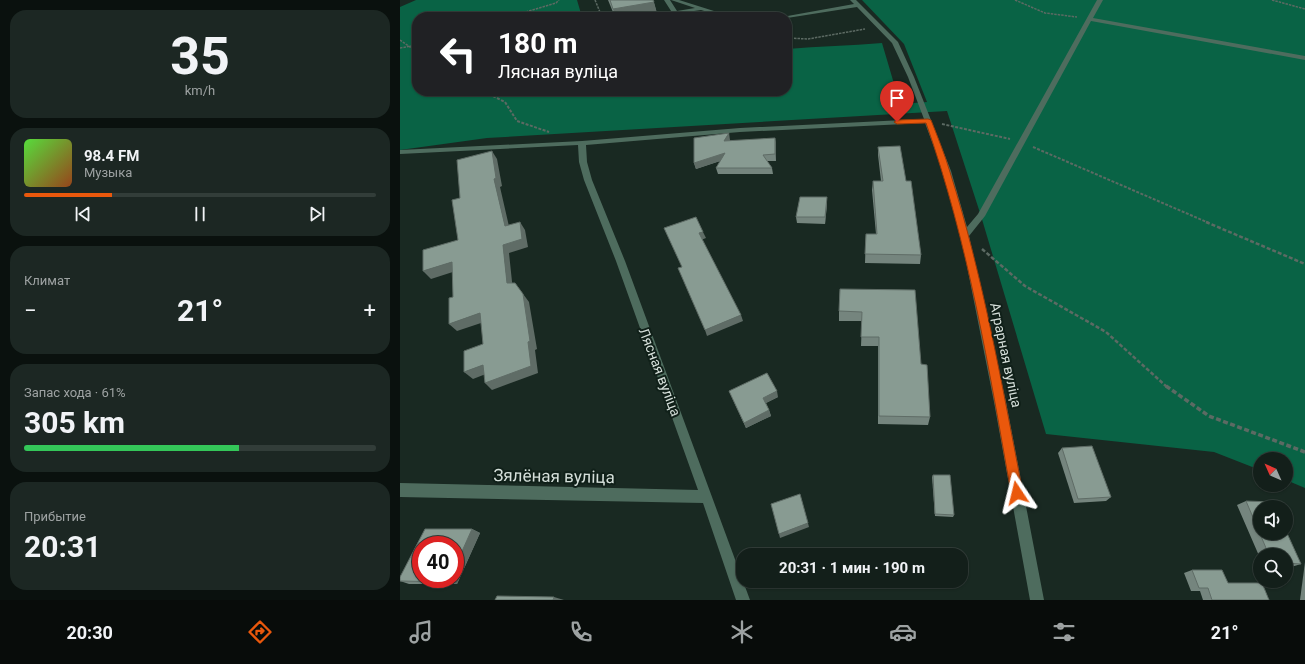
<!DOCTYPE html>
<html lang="ru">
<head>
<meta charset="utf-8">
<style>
  body { margin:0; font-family:Roboto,sans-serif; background:#1c2723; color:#f1f3f6; height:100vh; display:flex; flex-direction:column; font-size:15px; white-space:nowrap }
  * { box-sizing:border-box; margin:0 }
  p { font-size:13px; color:#9da2a2 }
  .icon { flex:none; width:22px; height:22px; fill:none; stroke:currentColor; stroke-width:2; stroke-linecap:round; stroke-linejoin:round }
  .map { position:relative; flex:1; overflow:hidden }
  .side { display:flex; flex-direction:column; gap:10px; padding:10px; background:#0a110e; width:400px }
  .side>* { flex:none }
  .top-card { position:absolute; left:12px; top:12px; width:380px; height:84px; border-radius:16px; box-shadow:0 1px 3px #0004,0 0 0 1px #323d39; background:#202124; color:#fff; overflow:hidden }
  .needle { width:26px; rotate:315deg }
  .buttons { position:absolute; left:853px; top:452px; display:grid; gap:8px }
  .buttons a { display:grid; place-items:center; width:40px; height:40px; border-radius:50%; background:#131f1a; box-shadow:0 1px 3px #0004,0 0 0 1px #323d39; font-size:20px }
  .speed { position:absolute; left:12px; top:536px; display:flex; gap:8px; font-size:20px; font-weight:700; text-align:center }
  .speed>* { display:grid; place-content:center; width:52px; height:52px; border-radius:50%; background:#131f1a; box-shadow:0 1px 3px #0004,0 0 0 1px #323d39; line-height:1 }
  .speed .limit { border:6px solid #d22; background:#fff; color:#111 }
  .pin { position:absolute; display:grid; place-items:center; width:34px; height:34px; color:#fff; margin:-41px -17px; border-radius:50% 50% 50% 0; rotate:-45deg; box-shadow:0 0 4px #0007 }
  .pin .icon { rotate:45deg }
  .me { position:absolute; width:44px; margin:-22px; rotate:350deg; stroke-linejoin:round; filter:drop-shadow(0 0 3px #0008) }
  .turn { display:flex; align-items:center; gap:14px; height:84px; padding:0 20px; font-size:18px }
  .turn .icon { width:52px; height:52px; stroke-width:2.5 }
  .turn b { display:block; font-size:28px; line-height:34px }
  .big { font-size:30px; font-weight:700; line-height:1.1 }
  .side .card { flex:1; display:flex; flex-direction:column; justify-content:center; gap:6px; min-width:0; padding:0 14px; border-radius:16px; background:#1c2723 }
  .side .dial { align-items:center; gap:0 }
  .dial b { font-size:52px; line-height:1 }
  .song { display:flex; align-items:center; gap:12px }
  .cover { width:48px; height:48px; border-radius:6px; background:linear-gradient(135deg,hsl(110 70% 55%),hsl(20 70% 35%)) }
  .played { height:4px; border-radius:2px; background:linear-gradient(90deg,#ea580c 25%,#323d39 25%) }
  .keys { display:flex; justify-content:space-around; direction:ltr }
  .heat { display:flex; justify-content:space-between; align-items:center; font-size:22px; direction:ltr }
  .charge { height:6px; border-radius:3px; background:linear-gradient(90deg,#34c759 61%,#323d39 0) }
  .trip { position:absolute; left:336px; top:548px; width:232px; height:40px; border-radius:16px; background:#131f1a; box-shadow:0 1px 3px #0004,0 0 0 1px #323d39; font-weight:700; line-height:40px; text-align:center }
  .menu { display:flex; height:64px; justify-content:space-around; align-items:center; background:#080c0a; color:#9da2a2 }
  .menu .icon { width:28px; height:28px }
  .menu .active { color:#ea580c }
  .menu b { font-size:18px; color:#f1f3f6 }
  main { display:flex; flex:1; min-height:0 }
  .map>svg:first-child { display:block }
</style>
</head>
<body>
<main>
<section class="side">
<div class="card dial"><b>35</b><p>km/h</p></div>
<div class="card">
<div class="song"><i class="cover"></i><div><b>98.4 FM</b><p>Музыка</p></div></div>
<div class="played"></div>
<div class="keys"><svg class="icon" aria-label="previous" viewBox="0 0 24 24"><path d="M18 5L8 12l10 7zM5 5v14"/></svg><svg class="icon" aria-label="pause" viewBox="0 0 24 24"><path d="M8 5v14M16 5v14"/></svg><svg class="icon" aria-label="next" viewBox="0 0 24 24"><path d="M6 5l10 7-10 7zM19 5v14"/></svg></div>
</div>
<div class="card"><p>Климат</p>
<div class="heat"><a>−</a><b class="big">21°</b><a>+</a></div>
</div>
<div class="card"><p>Запас хода · 61%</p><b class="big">305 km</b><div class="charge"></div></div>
<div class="card"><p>Прибытие</p><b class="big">20:31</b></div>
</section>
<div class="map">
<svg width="905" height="600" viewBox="0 0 905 600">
  <rect width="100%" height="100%" fill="#192922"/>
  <!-- forest -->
  <path fill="#096345" d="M16,0H177L182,17H17V91H387V49C419,46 450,46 482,43L500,104L527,102L504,44L462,0H905V488L886,480V459H860V470L814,452L646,434L581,216L547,111L87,138L0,150V7Z"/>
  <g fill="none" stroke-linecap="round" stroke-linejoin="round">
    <!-- path-far3 -->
    <g stroke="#5c6a63" stroke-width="1.5" stroke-dasharray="2.5 1" stroke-linecap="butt">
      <path d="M195,0L202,17"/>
      <path d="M615,0L645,13L677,17"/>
      <path d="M872,0L905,9"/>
      <path d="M109,17L156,3L159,0"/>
      <path d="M387,38L408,39L465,29"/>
      <path d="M0,40L17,52"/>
      <path d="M0,48L17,45"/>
      <path d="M84,91L95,97"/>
    </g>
    <!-- path-far2 -->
    <g stroke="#5c6a63" stroke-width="2" stroke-dasharray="3 1.5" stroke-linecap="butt">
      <path d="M93,96L105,102L117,121L149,132"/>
      <path d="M542,124L610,139"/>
      <path d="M633,147L809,223"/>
    </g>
    <!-- path-far1 -->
    <g stroke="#5c6a63" stroke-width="2.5" stroke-dasharray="4 2" stroke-linecap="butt">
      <path d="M806,222L905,264"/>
      <path d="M582,249L625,286L706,332L767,387"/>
    </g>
    <!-- path -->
    <path stroke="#5c6a63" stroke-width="3.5" stroke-dasharray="5 2.5" stroke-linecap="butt" d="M766,386L809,416L905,452"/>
    <!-- minor -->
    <g fill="#4e6c5e" fill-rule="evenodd">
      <path d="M264,0H270L277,11L295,8L271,0H279L333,17H324L301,10L273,14Z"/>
      <path d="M450,0H456L498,42L514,77L551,171L567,227L578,214L697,0H703L693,18L905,56V60L691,21L585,216L569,236L606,402L644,600H630L594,402L564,251L543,171L525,123L340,132L186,145L187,162L192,180L225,261L350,600H336L303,503L0,497V483L298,490L216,261L184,180L179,162L178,145L0,154V150L182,141L340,128L524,119L508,77L492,43L457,7L387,18V17H382L454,4Z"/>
    </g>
  </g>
  <!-- wall -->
  <g fill="#75857e">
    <path d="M208,0H253L258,17H215Z"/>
    <path d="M375,138L376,144V161H367L372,168L373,174H318L316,168L320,161L296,169L294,163L330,140V141Z"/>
    <path d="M478,147L506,181L521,255L520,264L465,263L466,234H476L472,190L473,181H481L478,155Z"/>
    <path d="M427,197V204L425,224L397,223L396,217Z"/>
    <path d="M440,289L521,364L530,417L528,425L478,424V346H461L462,321H439V311Z"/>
    <path d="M329,391L378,397L366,403L369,410L371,416L346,428Z"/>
    <path d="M662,448L711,497L706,501L674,503L658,453Z"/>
    <path d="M533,475L554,515L553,517L535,516L532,477Z"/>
    <path d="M846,501L901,564L891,567H886V555H860V558L837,505Z"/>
    <path d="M72,529L80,533L57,584H9L0,581V577Z"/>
    <path d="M905,562V600H900Z"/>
    <path d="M792,570L828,583L869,600H803L800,591H791L784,573Z"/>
  </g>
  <!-- shaded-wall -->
  <g fill="#5f6c66">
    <path d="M254,2L258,17H216L213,9Z"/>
    <path d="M329,133L330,140L326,147L324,141Z"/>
    <path d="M375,138L376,144V161L375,154Z"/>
    <path d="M92,151L97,159L102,186L100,187L111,235L105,226L94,179Z"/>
    <path d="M325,153L326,159L296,169L294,163Z"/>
    <path d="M427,197V204L425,224V217Z"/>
    <path d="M120,222L125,230L128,247L109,253L113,291L107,283L103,245Z"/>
    <path d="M303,232L306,238L301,240L299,233Z"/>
    <path d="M52,262L59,270L31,279L23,271Z"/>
    <path d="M115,283L129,302L137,349L135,350L138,373L92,390L85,383Z"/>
    <path d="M80,313L87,321L57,331L49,324Z"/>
    <path d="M341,315L343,321L307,336L305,330Z"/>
    <path d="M83,365L91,372L73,379L64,372Z"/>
    <path d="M377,391L378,397L364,404L363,398Z"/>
    <path d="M369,410L371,416L346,428L344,423Z"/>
    <path d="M408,523L409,527L380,538L379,534Z"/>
    <path d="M72,529L80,533L57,584L48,582L49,579H55V567Z"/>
    <path d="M154,597L164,600H153Z"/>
  </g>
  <!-- building -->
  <g fill="#889b92" stroke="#5f6c66">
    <path d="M210,0H253L254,2L213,9Z"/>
    <path d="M329,133L324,141L375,138V154L363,155L372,168H316L325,153L294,163V138Z"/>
    <path d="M500,146L506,181H511L521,255L465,254L466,234H477L473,181H483L478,147Z"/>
    <path d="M92,151L96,178L94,179L105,226L120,222L122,239L103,245L107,283H115L123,294L130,341L128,342L131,366L85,383L83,365L64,372V351L83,344L80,313L49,324V298L53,297L52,262L23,271V250L58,240L52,200L60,198L57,160Z"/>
    <path d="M400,197H427L425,217H396Z"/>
    <path d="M296,217L303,232L299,233L341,315L305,330L278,268L282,267L264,228Z"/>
    <path d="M440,289L515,290L521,364L527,365L530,417L479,416V337H461L462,312L439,311Z"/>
    <path d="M367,373L377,391L363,398L369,410L344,423L329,391Z"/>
    <path d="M692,446L711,497L678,499L662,448Z"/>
    <path d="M533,475H550L554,515L535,514Z"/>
    <path d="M400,494L408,523L379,534L371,504Z"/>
    <path d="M846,501L873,502L875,507H860V533H886V531L901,564L886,563V555H869Z"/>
    <path d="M25,529H72L55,567V545H21V579H49L48,582L0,581V577Z"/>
    <path d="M792,570H822L828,583H862L869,600H812L808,588H799Z"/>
    <path d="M97,596L154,597L153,600H95Z"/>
  </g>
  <!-- route -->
  <path fill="#ea580c" stroke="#983908" d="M528,119L531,120C538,138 545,155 550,172C583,276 602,385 623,493L621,497L617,499L613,497L611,493C589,368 568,242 526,123L497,124L494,122L497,120Z"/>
  <g text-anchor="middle" stroke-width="4" stroke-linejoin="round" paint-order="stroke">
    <!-- street labels -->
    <g font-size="14" fill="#d5dfda" stroke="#102019">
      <text transform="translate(606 355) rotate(78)" y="5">Аграрная вуліца</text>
      <text transform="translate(260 372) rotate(69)" y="5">Лясная вуліца</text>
    </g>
    <!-- near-street labels -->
    <g font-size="17" fill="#d5dfda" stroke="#102019">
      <text transform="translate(154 476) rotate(1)" y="6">Зялёная вуліца</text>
    </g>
  </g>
</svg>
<div class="buttons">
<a><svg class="needle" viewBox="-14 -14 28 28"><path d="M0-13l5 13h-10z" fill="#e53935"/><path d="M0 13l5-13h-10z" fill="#9da2a2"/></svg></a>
<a><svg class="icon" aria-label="sound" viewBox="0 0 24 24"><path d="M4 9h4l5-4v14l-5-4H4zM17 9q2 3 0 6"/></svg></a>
<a><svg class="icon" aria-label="search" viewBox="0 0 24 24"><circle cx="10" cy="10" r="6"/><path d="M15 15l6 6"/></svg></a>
</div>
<div class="speed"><div class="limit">40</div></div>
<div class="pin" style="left:497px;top:122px;background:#d93025"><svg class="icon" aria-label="arrive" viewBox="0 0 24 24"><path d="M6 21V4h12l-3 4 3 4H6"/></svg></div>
<svg class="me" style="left:617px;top:493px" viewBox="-20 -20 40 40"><path d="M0-17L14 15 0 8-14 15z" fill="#ea580c" stroke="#fff" stroke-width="4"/></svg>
<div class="trip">20:31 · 1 мин · 190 m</div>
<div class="top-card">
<div class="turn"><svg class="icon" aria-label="left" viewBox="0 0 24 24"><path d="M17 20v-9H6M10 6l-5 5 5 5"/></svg><div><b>180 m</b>Лясная вуліца</div></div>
</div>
</div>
</main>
<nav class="menu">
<b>20:30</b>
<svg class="icon active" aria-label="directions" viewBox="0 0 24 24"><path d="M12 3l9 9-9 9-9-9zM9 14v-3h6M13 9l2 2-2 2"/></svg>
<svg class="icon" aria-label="music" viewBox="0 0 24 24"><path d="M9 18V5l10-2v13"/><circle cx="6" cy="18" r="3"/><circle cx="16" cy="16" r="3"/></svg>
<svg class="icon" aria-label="phone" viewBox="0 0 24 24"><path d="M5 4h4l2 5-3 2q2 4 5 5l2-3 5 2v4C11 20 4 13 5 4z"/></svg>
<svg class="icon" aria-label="climate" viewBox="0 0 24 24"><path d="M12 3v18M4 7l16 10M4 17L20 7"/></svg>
<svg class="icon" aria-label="car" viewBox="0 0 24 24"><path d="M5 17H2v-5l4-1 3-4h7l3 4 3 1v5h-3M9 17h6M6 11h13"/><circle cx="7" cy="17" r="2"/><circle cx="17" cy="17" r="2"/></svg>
<svg class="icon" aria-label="filters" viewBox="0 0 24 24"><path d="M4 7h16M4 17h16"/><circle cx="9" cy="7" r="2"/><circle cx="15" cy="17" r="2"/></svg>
<b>21°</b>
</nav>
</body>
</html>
